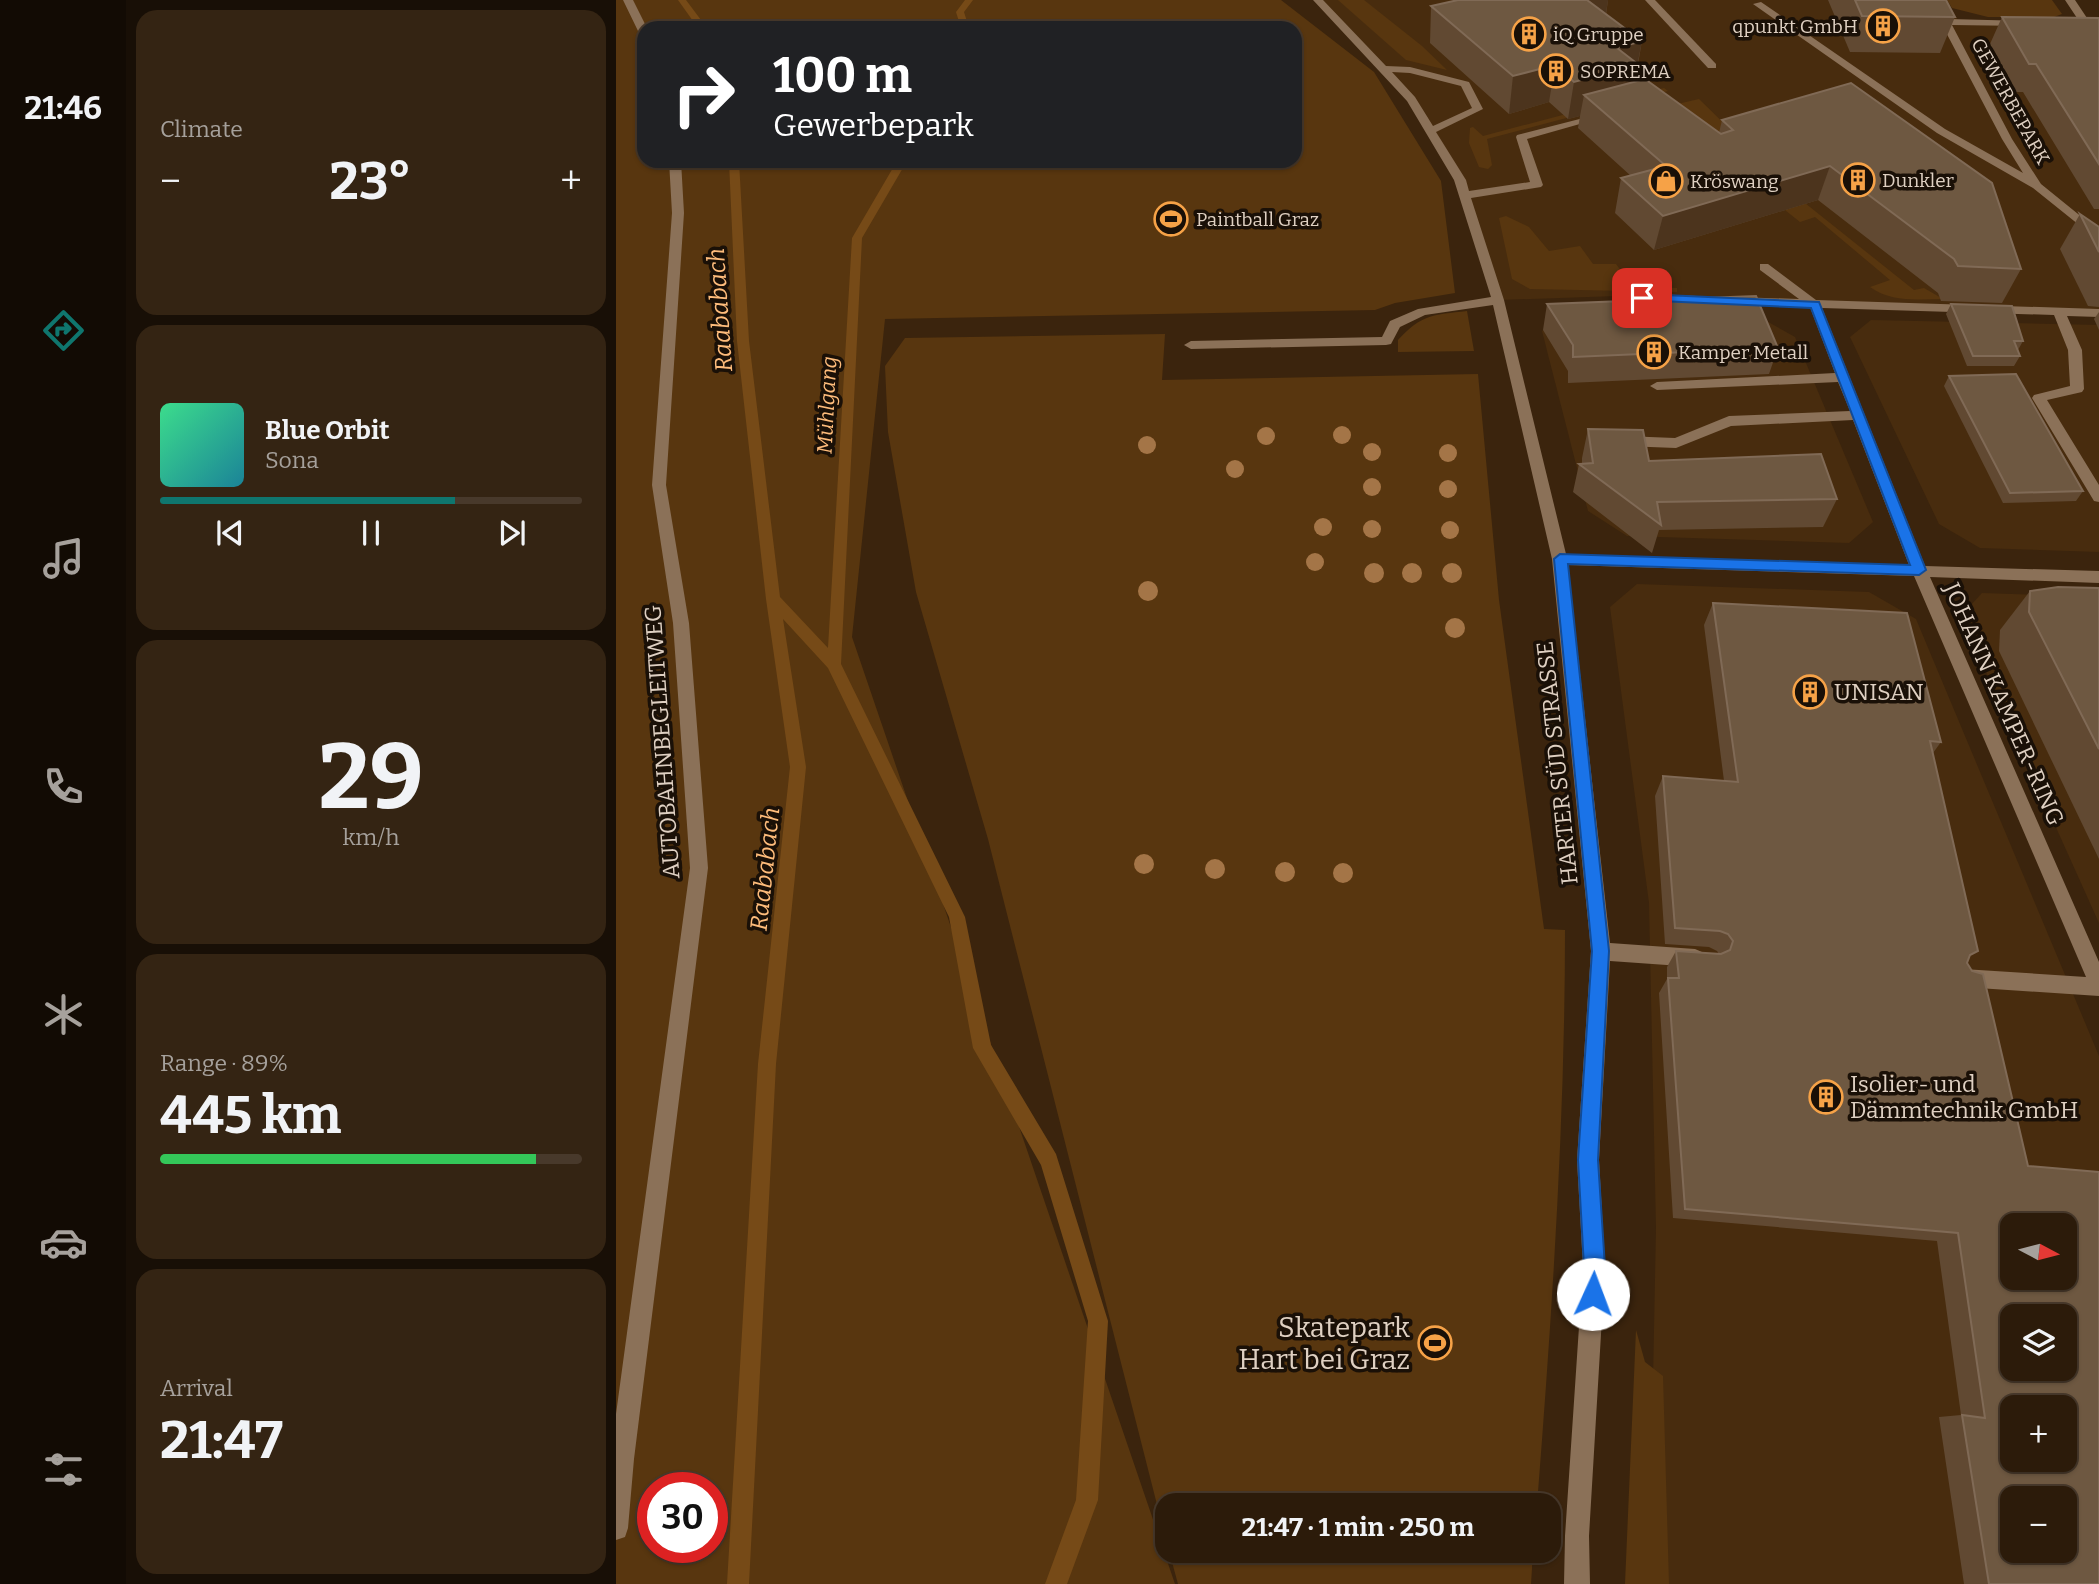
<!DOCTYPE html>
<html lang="en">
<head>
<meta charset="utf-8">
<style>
  body { margin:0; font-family:Bitter,serif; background:#342413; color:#f1f3f6; height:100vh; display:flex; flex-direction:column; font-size:26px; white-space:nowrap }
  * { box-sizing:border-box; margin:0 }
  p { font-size:23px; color:#a6a19c }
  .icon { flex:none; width:38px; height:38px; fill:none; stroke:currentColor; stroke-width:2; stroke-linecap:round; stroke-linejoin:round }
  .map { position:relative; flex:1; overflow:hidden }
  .drawer { display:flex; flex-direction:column; gap:10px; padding:10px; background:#180f06; width:490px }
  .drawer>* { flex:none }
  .hud { position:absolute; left:21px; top:21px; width:665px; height:147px; border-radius:21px; box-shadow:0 2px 5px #0004,0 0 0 2px #48392b; background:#202124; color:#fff; overflow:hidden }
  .needle { width:46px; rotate:97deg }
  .tools { position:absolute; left:1384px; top:1213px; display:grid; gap:14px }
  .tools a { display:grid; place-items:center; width:77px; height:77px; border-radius:14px; background:#2c1b0a; box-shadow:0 2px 5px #0004,0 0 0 2px #48392b; font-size:35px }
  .speed { position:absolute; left:21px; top:1472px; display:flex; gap:14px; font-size:35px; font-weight:700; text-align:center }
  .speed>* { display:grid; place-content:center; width:91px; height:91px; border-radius:50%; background:#2c1b0a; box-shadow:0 2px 5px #0004,0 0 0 2px #48392b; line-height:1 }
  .speed .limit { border:10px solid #d22; background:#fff; color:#111 }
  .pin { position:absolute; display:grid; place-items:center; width:60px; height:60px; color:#fff; margin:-30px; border-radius:14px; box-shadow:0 4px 10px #0006 }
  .me { position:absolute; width:77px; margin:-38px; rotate:2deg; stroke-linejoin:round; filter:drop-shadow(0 0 5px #0008) }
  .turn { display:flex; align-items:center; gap:24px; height:147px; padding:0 21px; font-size:32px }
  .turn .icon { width:91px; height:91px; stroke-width:2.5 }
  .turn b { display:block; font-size:49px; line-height:60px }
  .big { font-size:52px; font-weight:700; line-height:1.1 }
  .drawer .card { flex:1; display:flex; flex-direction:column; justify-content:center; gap:10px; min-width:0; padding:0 24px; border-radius:21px; background:#342413 }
  .drawer .dial { align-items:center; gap:0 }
  .dial b { font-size:91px; line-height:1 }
  .song { display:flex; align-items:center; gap:21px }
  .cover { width:84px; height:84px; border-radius:10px; background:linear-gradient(135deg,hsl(150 70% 55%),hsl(190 70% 35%)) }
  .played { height:7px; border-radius:4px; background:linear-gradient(90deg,#0f766e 70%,#48392b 70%) }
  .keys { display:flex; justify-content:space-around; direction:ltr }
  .heat { display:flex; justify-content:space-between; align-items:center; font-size:38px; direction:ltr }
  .charge { height:10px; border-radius:5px; background:linear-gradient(90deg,#34c759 89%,#48392b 0) }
  .trip { position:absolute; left:539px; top:1493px; width:406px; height:70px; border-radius:21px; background:#2c1b0a; box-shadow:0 2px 5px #0004,0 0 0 2px #48392b; font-weight:700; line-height:70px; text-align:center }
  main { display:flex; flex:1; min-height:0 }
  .menu { display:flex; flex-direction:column; width:126px; justify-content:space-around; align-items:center; background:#120b04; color:#a6a19c }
  .menu .icon { width:49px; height:49px }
  .menu .active { color:#0f766e }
  .menu b { font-size:32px; color:#f1f3f6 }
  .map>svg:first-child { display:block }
</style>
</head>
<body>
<main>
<nav class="menu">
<b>21:46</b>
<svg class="icon active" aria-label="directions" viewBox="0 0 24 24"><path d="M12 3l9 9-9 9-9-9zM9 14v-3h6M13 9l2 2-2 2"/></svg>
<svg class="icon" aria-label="music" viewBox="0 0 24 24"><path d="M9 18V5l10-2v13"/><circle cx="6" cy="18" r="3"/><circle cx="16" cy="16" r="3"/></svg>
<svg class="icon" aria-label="phone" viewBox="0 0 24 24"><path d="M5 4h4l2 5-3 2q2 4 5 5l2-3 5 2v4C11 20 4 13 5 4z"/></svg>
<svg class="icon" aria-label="climate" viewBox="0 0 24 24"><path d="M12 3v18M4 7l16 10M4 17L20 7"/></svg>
<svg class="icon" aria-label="car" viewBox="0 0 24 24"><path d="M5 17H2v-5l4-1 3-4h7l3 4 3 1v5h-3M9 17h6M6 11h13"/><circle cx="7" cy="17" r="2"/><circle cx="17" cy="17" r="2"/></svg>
<svg class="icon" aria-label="filters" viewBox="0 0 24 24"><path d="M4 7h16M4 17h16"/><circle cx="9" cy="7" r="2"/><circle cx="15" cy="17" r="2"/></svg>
</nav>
<section class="drawer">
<div class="card"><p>Climate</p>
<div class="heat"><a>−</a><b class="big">23°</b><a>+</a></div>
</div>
<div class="card">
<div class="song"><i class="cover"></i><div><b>Blue Orbit</b><p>Sona</p></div></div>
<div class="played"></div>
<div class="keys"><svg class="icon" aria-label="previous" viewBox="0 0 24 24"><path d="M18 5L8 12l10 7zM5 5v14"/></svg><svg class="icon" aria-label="pause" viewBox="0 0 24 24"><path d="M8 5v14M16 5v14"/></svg><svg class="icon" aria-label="next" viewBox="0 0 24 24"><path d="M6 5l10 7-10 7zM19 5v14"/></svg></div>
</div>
<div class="card dial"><b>29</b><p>km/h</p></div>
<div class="card"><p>Range · 89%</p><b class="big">445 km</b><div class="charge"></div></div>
<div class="card"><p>Arrival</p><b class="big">21:47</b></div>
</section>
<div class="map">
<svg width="1483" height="1584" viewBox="0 0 1483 1584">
  <rect width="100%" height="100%" fill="#3b240d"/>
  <!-- built -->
  <g fill="#482c0e" fill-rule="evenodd">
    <path d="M699,0H1331L1344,24L1460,22L1483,60V313L1001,296L882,300L849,195L795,100Z"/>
    <path d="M950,314L1145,318L1179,337L1257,522L1233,543L1011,536L972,511L926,331Z"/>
    <path d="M1255,320L1483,325V552L1364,548L1323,524L1234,337Z"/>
    <path d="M1021,584L1253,592L1300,619L1483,1056V1584H1033L1040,1228L1033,903L994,607ZM1396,1225H1449V1278H1396ZM1396,1316H1449V1368H1396ZM1396,1407H1449V1460H1396ZM1396,1498H1449V1550H1396Z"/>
    <path d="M1366,593L1483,597V923L1345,616Z"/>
  </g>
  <!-- green -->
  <g fill="#58360f" fill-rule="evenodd">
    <path d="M0,0H665L758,72L825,181L839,293L779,303L759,310L269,319L236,637L559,1584H0ZM28,28H679V161H28ZM37,1488H96V1547H37Z"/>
    <path d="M722,0H748L806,46L831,70L790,60Z"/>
    <path d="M1331,0H1436L1446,14L1438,17H1372L1336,8Z"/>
    <path d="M1048,88L1052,91L871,139L876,165L872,169L863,167L853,143L854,128L857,127L867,136Z"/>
    <path d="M1083,99L1130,145V156L1298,290L1308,288L1327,299C1302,299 1276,303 1254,287L1274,280L1199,217L1184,222L1149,194L1057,105Z"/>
    <path d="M890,216L913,227L933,251L964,246L977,264H1000L1016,286L1061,288V292L914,289L896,279L883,218Z"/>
    <path d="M851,311L858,351L782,352V340C806,314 817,315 851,311Z"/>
    <path d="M549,334L546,380L862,374L883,600L928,929L949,930C949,1122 936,1313 921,1505H551V1544L372,839L300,592L272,432L269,366L289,338Z"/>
    <path d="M1020,1330L1029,1362L1047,1376L1053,1584H1009Z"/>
    <path d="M553,1551V1550L917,1551L915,1584H562Z"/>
  </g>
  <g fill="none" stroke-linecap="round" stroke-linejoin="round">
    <!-- stream -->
    <g fill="#764a17" fill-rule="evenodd">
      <path d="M62,0H70L91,28H82Z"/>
      <path d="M349,0H357L348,12L353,28H345L340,12Z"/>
      <path d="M113,161H123L133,341L164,597L212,648L236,238L281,161H291L246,238L225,664L349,917L375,1045L440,1154L492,1321L482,1500L451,1584H429L460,1500L472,1321L425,1165L357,1048L333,917L212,668L167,619L190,767L160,1064L133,1584H111L142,1064L174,767L150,599L121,341Z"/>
    </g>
    <!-- minor -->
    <g fill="#8b7158" fill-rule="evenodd">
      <path d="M7,0H17L31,28H28V36L23,33Z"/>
      <path d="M697,0H707L770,66L794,67L853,82L867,109L820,132L850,180L853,191L914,182L900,137L901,135L987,113L992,116L911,139L927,185L925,187L855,198L888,300L950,554L1293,565L1237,420L1115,426L1060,448L1008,446L1001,441L1008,436L1059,438L1113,416L1234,411L1222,382L1041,390L1034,386L1041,382L1219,373L1194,307L1115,304L1113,301L1119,297L1183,299L1144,270V264H1152L1200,300L1483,309V317L1451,316L1466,350L1468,389L1466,392L1431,400L1483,485V502L1478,501L1416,398L1418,395L1454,386L1452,350L1438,315L1206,308L1309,566L1483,571V583L1314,577L1483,962V996L1347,987L1340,984L1337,978L1340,972L1347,969L1470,977L1298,576L952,565L994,943L1079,949L1086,952L1089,958L1086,964L1079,967L994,961L983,1160L989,1267L973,1536L974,1584H948L949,1536L967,1267L961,1160L975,951L936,559L877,305L809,315L784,327L775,344L770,345L575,349L568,345L575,341L766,337L774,321L802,309L875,297L838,180L791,101ZM776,72L794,73L845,86L856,108L817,126L799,97Z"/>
      <path d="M1029,0H1039L1100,64V68H1092Z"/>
      <path d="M1313,0H1323L1333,19L1411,21L1413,23L1408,26L1336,25L1396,139L1425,184L1483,231V241L1417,188L1321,133L1137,4L1145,2L1329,129L1407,173L1386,139Z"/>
      <path d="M1449,0H1459L1475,24L1473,26L1450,25V21H1463Z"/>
      <path d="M53,161H65L68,213L50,485L73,623L92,868L18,1459L12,1528L9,1537L0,1540V1414L74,868L57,623L36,485L56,213Z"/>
      <path d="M1001,292L1081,296L1087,300L1081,304L997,299V293Z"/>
    </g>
  </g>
  <!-- trees -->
  <g fill="#a47547">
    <circle cx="726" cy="435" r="9"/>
    <circle cx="650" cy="436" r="9"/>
    <circle cx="531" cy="445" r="9"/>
    <circle cx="756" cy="452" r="9"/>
    <circle cx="832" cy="453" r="9"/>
    <circle cx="619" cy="469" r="9"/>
    <circle cx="756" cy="487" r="9"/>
    <circle cx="832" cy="489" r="9"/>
    <circle cx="707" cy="527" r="9"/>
    <circle cx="756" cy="529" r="9"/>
    <circle cx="834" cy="530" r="9"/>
    <circle cx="699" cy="562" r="9"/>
    <circle cx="758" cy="573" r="10"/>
    <circle cx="796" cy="573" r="10"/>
    <circle cx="836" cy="573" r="10"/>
    <circle cx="532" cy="591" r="10"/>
    <circle cx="839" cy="628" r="10"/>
    <circle cx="528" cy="864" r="10"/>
    <circle cx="599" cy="869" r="10"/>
    <circle cx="669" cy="872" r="10"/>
    <circle cx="727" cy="873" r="10"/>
  </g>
  <!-- wall -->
  <g fill="#614932">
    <path d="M842,0H992L990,15L1026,41L1022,64L1023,65L1020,82L1103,133L1106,120L1235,83L1405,269L1386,303L1325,301L1322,293L1202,200L1038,250L999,213L1005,178L1015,176L962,128L964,116L952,119L933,102L893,114L814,43L815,6Z"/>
    <path d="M1212,0H1330L1339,17L1324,53L1234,52Z"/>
    <path d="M1386,17L1483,18V209H1478L1407,92H1400L1374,44Z"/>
    <path d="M1464,214L1483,227V307L1472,306L1444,249Z"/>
    <path d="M931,304L1162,348L1153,374L952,383V371L927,330Z"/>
    <path d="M1335,304L1407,341L1402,350L1404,356L1398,366H1351L1330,314Z"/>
    <path d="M1483,312V330L1478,319Z"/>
    <path d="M1333,376L1467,491L1460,501L1387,503L1328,386Z"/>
    <path d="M972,429L1033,461L1221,499L1207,527L1043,530L1036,553L957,492L963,464H966V458Z"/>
    <path d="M1483,588V859L1383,651L1384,630L1414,591Z"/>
    <path d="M1097,603L1325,742L1317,753L1353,958L1351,963L1483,1584H1348L1323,1417L1345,1415L1321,1241L1057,1218L1043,993L1051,979V967L1060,951L1103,954L1101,951L1093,947L1049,944L1039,796L1047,776L1108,781L1088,625Z"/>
  </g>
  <!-- shaded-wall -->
  <g fill="#4c341d">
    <path d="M971,0H992L987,32Z"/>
    <path d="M1026,41L1021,66L1023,65L1015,103L968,95L964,116L952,119L958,82L1001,48Z"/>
    <path d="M939,65L933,102L893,114L897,76Z"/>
    <path d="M1214,166L1202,200L1038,250L1047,216Z"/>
  </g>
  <!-- building -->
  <g fill="#6e5841" stroke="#806a56" stroke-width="2" fill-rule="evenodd">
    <path d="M842,0H972H971L1026,41L1001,48L1023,65L958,82L939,65L897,76L815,6Z"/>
    <path d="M1239,0H1330L1339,17L1246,16Z"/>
    <path d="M1386,17L1483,18V164L1420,64H1413Z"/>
    <path d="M1029,79L1105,134L1117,130L1106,120L1235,83L1376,183L1405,269L1342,266L1338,259L1214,166L1047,216L1005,178L1050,166L968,95Z"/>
    <path d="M1464,214L1483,227V252Z"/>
    <path d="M1140,296L1162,348L957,357V345L931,304Z"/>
    <path d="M1335,304L1396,306L1407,341H1398L1404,356H1357Z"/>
    <path d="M1400,374L1467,491L1394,493L1333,376Z"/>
    <path d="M972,429L1027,430L1033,461L1205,454L1221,499L1041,502L1045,525L963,464L977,463Z"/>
    <path d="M1442,587L1483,588V749L1413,612L1414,591Z"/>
    <path d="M1097,603L1291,613L1325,742L1314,741L1362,951L1354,955L1351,963L1356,971L1367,974L1412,1166L1483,1172V1584H1373L1346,1415L1369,1418L1342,1233L1069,1209L1052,978H1063L1060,951L1105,954L1114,950L1117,941L1112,934L1104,931L1059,928L1047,776L1122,782ZM1396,1225H1449V1278H1396ZM1396,1316H1449V1368H1396ZM1396,1407H1449V1460H1396ZM1396,1498H1449V1550H1396Z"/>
  </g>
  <!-- route -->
  <path fill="#1a73e8" stroke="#114b97" stroke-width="2" d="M1026,294L1203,302L1310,570L1303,575L952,564L993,951L982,1160L989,1267L984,1301L977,1304L969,1301L966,1294L968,1267L962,1160L976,951L938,559L944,554L1294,565L1195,308L1022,300L1020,298Z"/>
  <!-- icons -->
  <defs>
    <symbol id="building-ring" viewBox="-11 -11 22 22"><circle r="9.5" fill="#1a1007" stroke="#f6a247" stroke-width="1.5"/><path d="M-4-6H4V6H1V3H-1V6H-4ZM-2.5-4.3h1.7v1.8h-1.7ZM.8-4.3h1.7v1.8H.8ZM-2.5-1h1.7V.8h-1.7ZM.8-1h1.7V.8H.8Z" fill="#f6a247"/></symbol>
    <symbol id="shop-ring" viewBox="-11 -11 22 22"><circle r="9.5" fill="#1a1007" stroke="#f6a247" stroke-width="1.5"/><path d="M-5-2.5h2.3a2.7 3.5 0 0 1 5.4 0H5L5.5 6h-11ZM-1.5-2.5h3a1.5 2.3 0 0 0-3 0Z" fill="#f6a247"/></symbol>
    <symbol id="stadium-ring" viewBox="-11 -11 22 22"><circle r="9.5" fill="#1a1007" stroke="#f6a247" stroke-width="1.5"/><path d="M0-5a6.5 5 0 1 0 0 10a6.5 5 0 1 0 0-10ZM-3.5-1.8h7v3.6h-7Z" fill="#f6a247"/></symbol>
  </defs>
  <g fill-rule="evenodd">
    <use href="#building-ring" x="1248" y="7" width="38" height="38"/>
    <use href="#building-ring" x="894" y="15" width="38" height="38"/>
    <use href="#building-ring" x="921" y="52" width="38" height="38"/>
    <use href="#building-ring" x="1223" y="161" width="38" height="38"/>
    <use href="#shop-ring" x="1031" y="162" width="38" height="38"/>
    <use href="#stadium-ring" x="536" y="200" width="38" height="38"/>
    <use href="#building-ring" x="1019" y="333" width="38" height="38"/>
    <use href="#building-ring" x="1175" y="673" width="38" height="38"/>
    <use href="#building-ring" x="1191" y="1078" width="38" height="38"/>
    <use href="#stadium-ring" x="800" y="1324" width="38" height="38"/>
  </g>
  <g text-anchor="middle" stroke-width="7" stroke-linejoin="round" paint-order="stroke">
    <!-- far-poi labels -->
    <g font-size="19" fill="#dfd0c2" stroke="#1a1007" text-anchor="start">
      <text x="1242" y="33" text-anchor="end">qpunkt GmbH</text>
      <text x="937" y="41">iQ Gruppe</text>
      <text x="964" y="78">SOPREMA</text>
      <text x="1266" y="187">Dunkler</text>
      <text x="1074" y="188">Kröswang</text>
      <text x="580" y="226">Paintball Graz</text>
      <text x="1062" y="359">Kamper Metall</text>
    </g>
    <!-- far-street labels -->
    <g font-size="19" fill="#dfd0c2" stroke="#1a1007">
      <text transform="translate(1395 101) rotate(61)" y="7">GEWERBEPARK</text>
    </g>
    <!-- far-water labels -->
    <g font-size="21" font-style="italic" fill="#febc7b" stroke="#1a1007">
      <text transform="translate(211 405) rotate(-87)" y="7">Mühlgang</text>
    </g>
    <!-- poi labels -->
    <g font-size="23" fill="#dfd0c2" stroke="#1a1007" text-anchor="start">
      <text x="1218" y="700">UNISAN</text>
      <text x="1234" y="1092">Isolier- und<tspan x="1234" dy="26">Dämmtechnik GmbH</tspan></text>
    </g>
    <!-- street labels -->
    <g font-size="23" fill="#dfd0c2" stroke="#1a1007">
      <text transform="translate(1388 704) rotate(66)" y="8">JOHANN KAMPER-RING</text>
      <text transform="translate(46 742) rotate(-94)" y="8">AUTOBAHNBEGLEITWEG</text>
      <text transform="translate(941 763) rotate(-96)" y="8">HARTER SÜD STRASSE</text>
    </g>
    <!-- water labels -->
    <g font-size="24" font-style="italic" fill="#febc7b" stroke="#1a1007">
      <text transform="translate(104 310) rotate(-94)" y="8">Raababach</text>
      <text transform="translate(149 869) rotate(-84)" y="8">Raababach</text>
    </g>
    <!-- near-poi labels -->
    <g font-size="28" fill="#dfd0c2" stroke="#1a1007" text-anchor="end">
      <text x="794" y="1337">Skatepark<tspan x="794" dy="32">Hart bei Graz</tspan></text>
    </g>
  </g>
</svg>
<div class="tools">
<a><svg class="needle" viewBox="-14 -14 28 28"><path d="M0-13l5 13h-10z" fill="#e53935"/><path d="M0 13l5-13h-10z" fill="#a6a19c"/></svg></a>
<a><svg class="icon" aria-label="layers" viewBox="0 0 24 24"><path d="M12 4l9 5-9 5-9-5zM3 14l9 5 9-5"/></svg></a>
<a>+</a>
<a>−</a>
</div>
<div class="speed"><div class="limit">30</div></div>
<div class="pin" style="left:1026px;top:298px;background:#d93025"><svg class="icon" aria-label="arrive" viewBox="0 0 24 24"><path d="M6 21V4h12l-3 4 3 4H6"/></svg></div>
<svg class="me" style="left:977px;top:1294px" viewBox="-20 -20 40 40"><circle r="19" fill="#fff"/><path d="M0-13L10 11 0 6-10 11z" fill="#1a73e8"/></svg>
<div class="trip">21:47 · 1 min · 250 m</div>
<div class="hud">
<div class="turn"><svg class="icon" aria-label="right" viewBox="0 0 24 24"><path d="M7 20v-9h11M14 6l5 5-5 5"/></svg><div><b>100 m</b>Gewerbepark</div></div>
</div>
</div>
</main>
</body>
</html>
